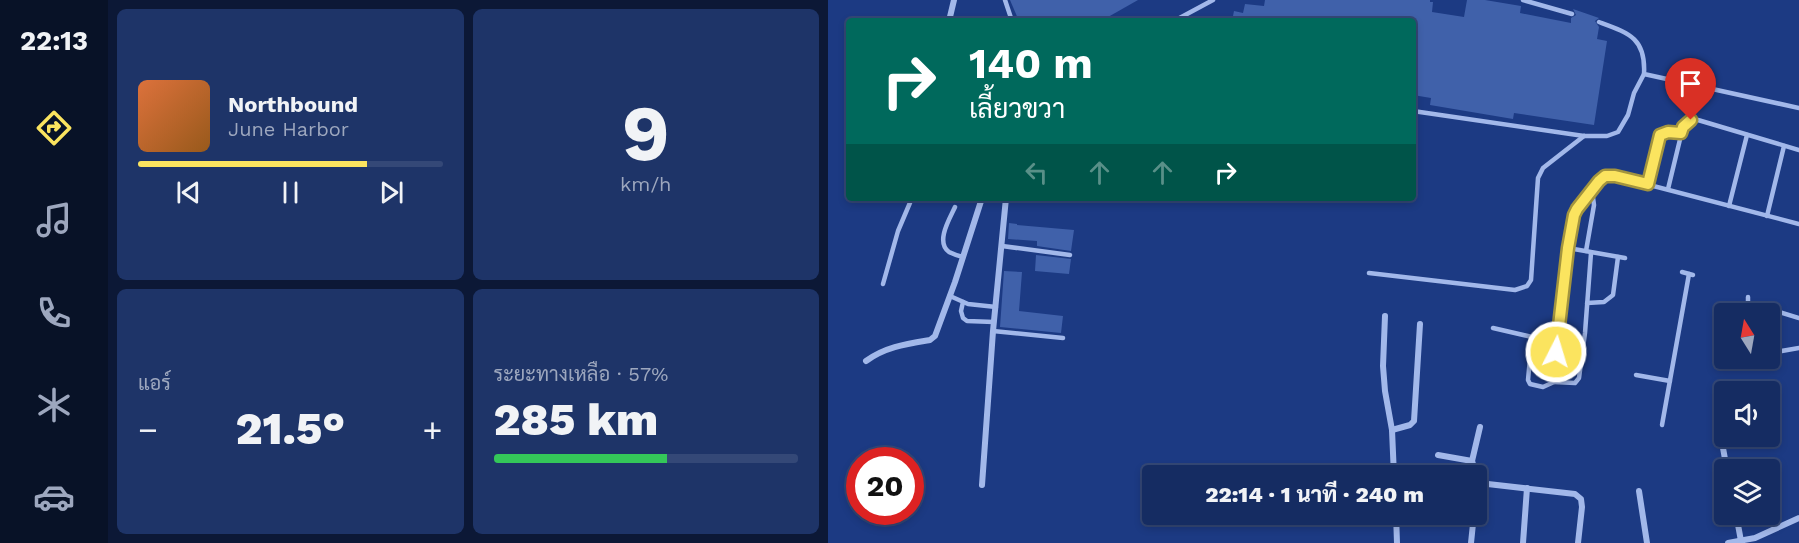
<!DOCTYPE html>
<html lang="th">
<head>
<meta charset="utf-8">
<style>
  body { margin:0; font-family:"Work Sans",Sarabun,sans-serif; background:#1e3468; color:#f1f3f6; height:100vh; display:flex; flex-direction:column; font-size:22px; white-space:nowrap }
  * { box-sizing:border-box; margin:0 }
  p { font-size:20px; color:#9da7be }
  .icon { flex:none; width:33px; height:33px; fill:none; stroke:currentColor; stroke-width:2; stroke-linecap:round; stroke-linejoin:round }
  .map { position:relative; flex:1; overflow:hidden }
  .side { display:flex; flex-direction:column; gap:9px; padding:9px; background:#0c1836; width:720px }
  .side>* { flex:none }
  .hud { position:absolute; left:18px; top:18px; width:570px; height:183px; border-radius:6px; box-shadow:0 3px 9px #0003,0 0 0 2px #344877; background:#00695c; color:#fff; overflow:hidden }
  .needle { width:39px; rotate:349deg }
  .tools { position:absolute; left:886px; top:303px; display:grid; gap:12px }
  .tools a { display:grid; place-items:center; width:66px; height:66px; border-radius:6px; background:#152c62; box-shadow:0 3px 9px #0003,0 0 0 2px #344877; font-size:30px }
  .speed { position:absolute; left:18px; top:447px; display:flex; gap:12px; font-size:30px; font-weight:700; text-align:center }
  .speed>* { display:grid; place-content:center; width:78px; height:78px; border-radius:50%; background:#152c62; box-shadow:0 3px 9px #0003,0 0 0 2px #344877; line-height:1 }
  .speed .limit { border:9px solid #d22; background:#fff; color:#111 }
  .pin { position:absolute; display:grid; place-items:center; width:51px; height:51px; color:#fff; margin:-62px -26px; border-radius:50% 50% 50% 0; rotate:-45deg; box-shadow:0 0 6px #0007 }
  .pin .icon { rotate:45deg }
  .me { position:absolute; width:66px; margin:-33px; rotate:5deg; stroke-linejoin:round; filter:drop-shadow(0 0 4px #0008) }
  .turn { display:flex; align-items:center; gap:21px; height:126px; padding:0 24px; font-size:27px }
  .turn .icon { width:78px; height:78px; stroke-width:2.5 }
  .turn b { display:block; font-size:42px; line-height:51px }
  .lanes { display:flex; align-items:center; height:57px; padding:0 24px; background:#0003; justify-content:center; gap:30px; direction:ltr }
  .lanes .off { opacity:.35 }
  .big { font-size:45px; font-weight:800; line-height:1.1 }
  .side .tile { flex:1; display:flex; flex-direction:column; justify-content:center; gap:9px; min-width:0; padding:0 21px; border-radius:9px; background:#1e3468 }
  .side .dial { align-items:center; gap:0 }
  .dial b { font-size:78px; line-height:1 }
  .song { display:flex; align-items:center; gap:18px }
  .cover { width:72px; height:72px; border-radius:9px; background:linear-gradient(135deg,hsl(20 70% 55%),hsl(30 70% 35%)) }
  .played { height:6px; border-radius:3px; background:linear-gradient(90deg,#fbe45f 75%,#344877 75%) }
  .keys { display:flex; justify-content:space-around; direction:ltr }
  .heat { display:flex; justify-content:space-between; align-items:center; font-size:33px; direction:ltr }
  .charge { height:9px; border-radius:4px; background:linear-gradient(90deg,#34c759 57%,#344877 0) }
  .side .tiles { flex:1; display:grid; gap:9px; grid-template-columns:repeat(2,1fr) }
  .trip { position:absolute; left:314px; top:465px; width:345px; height:60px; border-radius:6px; background:#152c62; box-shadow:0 3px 9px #0003,0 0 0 2px #344877; font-weight:800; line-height:60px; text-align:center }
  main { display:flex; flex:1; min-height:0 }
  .tab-bar { display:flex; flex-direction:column; width:108px; justify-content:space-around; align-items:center; background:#081227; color:#9da7be }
  .tab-bar .icon { width:42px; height:42px }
  .tab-bar .on { color:#fbe45f }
  .tab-bar b { font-size:27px; color:#f1f3f6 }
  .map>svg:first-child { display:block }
</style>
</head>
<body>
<main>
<nav class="tab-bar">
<b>22:13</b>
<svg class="icon on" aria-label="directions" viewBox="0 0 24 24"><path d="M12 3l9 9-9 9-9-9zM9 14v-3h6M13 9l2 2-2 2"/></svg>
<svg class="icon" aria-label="music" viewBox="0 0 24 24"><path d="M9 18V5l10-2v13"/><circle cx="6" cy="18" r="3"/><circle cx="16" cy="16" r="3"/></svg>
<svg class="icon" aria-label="phone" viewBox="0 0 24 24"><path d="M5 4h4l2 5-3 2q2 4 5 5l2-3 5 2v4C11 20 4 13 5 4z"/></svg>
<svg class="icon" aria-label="climate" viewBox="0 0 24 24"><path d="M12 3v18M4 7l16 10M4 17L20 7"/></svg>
<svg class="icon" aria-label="car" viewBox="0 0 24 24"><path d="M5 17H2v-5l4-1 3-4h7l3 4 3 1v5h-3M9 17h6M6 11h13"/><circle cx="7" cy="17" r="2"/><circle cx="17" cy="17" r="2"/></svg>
</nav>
<section class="side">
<div class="tiles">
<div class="tile">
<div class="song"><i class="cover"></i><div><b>Northbound</b><p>June Harbor</p></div></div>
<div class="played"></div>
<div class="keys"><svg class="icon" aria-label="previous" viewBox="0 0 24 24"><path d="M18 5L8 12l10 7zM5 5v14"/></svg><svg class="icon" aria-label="pause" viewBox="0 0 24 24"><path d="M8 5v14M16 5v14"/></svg><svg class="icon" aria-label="next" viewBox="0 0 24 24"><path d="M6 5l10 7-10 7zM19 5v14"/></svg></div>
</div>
<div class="tile dial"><b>9</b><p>km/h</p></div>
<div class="tile"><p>แอร์</p>
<div class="heat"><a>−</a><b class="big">21.5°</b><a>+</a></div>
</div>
<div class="tile"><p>ระยะทางเหลือ · 57%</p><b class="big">285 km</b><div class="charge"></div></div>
</div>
</section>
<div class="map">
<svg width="971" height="543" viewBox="0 0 971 543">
  <rect width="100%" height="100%" fill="#1c3a83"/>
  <!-- building -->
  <g fill="#4061aa">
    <path d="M182,0H310L273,21H191Z"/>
    <path d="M437,0H602V2H605L604,12L636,17L639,0H657L693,6L692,13L743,23V18L748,15L745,9L771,18L767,21L771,27L769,39L779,41L766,125L686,113L685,119L602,105L603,98L585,95V21H404L406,11L415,13L417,4L436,6Z"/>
    <path d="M181,223L189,224V225L246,230L243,251L209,246V241L180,239Z"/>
    <path d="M208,255L243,259L241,274L207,271Z"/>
    <path d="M176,271L194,272L191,311L235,316L233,333L172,327Z"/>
  </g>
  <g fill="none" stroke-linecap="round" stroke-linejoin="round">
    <!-- lane -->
    <g stroke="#a2b8ea" stroke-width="4.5">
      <path d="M177,0L184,21"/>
      <path d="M695,0L744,14"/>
      <path d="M346,21L385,0"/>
      <path d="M771,22C801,33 818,38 816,74L971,108"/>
      <path d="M585,111L756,136H779L790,132L800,115L806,93L816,74"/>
      <path d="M820,184L832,135L840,132L853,133"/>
      <path d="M840,189L855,127L863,120H870L971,150"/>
      <path d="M901,206L919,135"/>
      <path d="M127,207C122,218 107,242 121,252C125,254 131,256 135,257"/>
      <path d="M939,216L956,146"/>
      <path d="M174,246L242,255"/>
      <path d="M740,248L797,258"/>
      <path d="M758,251L766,205L764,190"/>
      <path d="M854,272L865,275"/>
      <path d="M541,273L687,290L699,286L703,280L710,178L715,168L756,136"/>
      <path d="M55,284L70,231L84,198"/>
      <path d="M122,296L140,304L168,307"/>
      <path d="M135,302L133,311L135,318L139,321L166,322"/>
      <path d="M759,303L776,302L785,295L790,257"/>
      <path d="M921,303L971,318"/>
      <path d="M920,314V297"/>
      <path d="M665,328L704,337L729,339L746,215L771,181L777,176H787L971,224"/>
      <path d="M165,331L235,338"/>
      <path d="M704,337L700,380L702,384L715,387L726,382L729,339"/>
      <path d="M942,353L971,348"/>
      <path d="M808,375L842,381"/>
      <path d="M726,382L747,383L751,378L757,333L763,253"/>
      <path d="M834,425L861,274"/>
    </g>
    <!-- street -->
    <g stroke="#a2b8ea" stroke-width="6">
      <path d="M121,21L126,0"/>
      <path d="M557,316L555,366L557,391L564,430L566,476"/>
      <path d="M38,361C57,347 78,344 102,340L107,336L127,282L154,198"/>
      <path d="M564,430L582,425L586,421L592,324"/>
      <path d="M895,448L899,470"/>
      <path d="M610,455L644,461L651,483L648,495"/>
      <path d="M644,461L652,427"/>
      <path d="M651,483L747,494L753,499L754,507L750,543"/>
      <path d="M154,485L165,331L178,198"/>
      <path d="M811,491L819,543"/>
      <path d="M568,514L569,543"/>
      <path d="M908,514L913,541"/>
      <path d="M643,543L646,514"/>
      <path d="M695,543L699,488"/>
      <path d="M900,543L927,538L971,518"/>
    </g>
  </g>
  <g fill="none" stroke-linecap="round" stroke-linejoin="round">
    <defs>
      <path id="route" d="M728,352L740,248L746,215L749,209L771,181L777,176H787L820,184L832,135L840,132L853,133L855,127L863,120"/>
    </defs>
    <!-- route casing -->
    <use href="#route" stroke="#a3943e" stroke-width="15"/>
    <!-- route -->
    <use href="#route" stroke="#fbe45f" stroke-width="10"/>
  </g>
</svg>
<div class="tools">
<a><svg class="needle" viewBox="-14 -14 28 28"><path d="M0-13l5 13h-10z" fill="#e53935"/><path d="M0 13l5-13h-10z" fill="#9da7be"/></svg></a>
<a><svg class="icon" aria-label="sound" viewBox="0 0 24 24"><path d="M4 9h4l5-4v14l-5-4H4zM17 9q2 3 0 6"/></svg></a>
<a><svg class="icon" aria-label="layers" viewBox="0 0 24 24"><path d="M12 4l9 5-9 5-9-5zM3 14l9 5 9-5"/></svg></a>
</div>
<div class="speed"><div class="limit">20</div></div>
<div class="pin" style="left:863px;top:120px;background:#d93025"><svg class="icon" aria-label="arrive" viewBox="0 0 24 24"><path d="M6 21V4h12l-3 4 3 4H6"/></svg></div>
<svg class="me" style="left:728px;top:352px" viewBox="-20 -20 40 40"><circle r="17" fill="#fbe45f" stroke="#fff" stroke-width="3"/><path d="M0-11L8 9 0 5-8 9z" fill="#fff"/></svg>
<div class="trip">22:14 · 1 นาที · 240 m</div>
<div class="hud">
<div class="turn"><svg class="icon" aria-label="right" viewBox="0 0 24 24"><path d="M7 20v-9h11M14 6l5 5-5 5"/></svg><div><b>140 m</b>เลี้ยวขวา</div></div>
<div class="lanes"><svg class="icon off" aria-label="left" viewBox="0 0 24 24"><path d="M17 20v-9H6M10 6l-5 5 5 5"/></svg><svg class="icon off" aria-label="ahead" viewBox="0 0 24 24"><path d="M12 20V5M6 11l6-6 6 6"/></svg><svg class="icon off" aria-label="ahead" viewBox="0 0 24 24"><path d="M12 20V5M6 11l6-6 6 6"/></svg><svg class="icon" aria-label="right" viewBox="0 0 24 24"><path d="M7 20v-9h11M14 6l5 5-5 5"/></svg></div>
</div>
</div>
</main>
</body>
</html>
